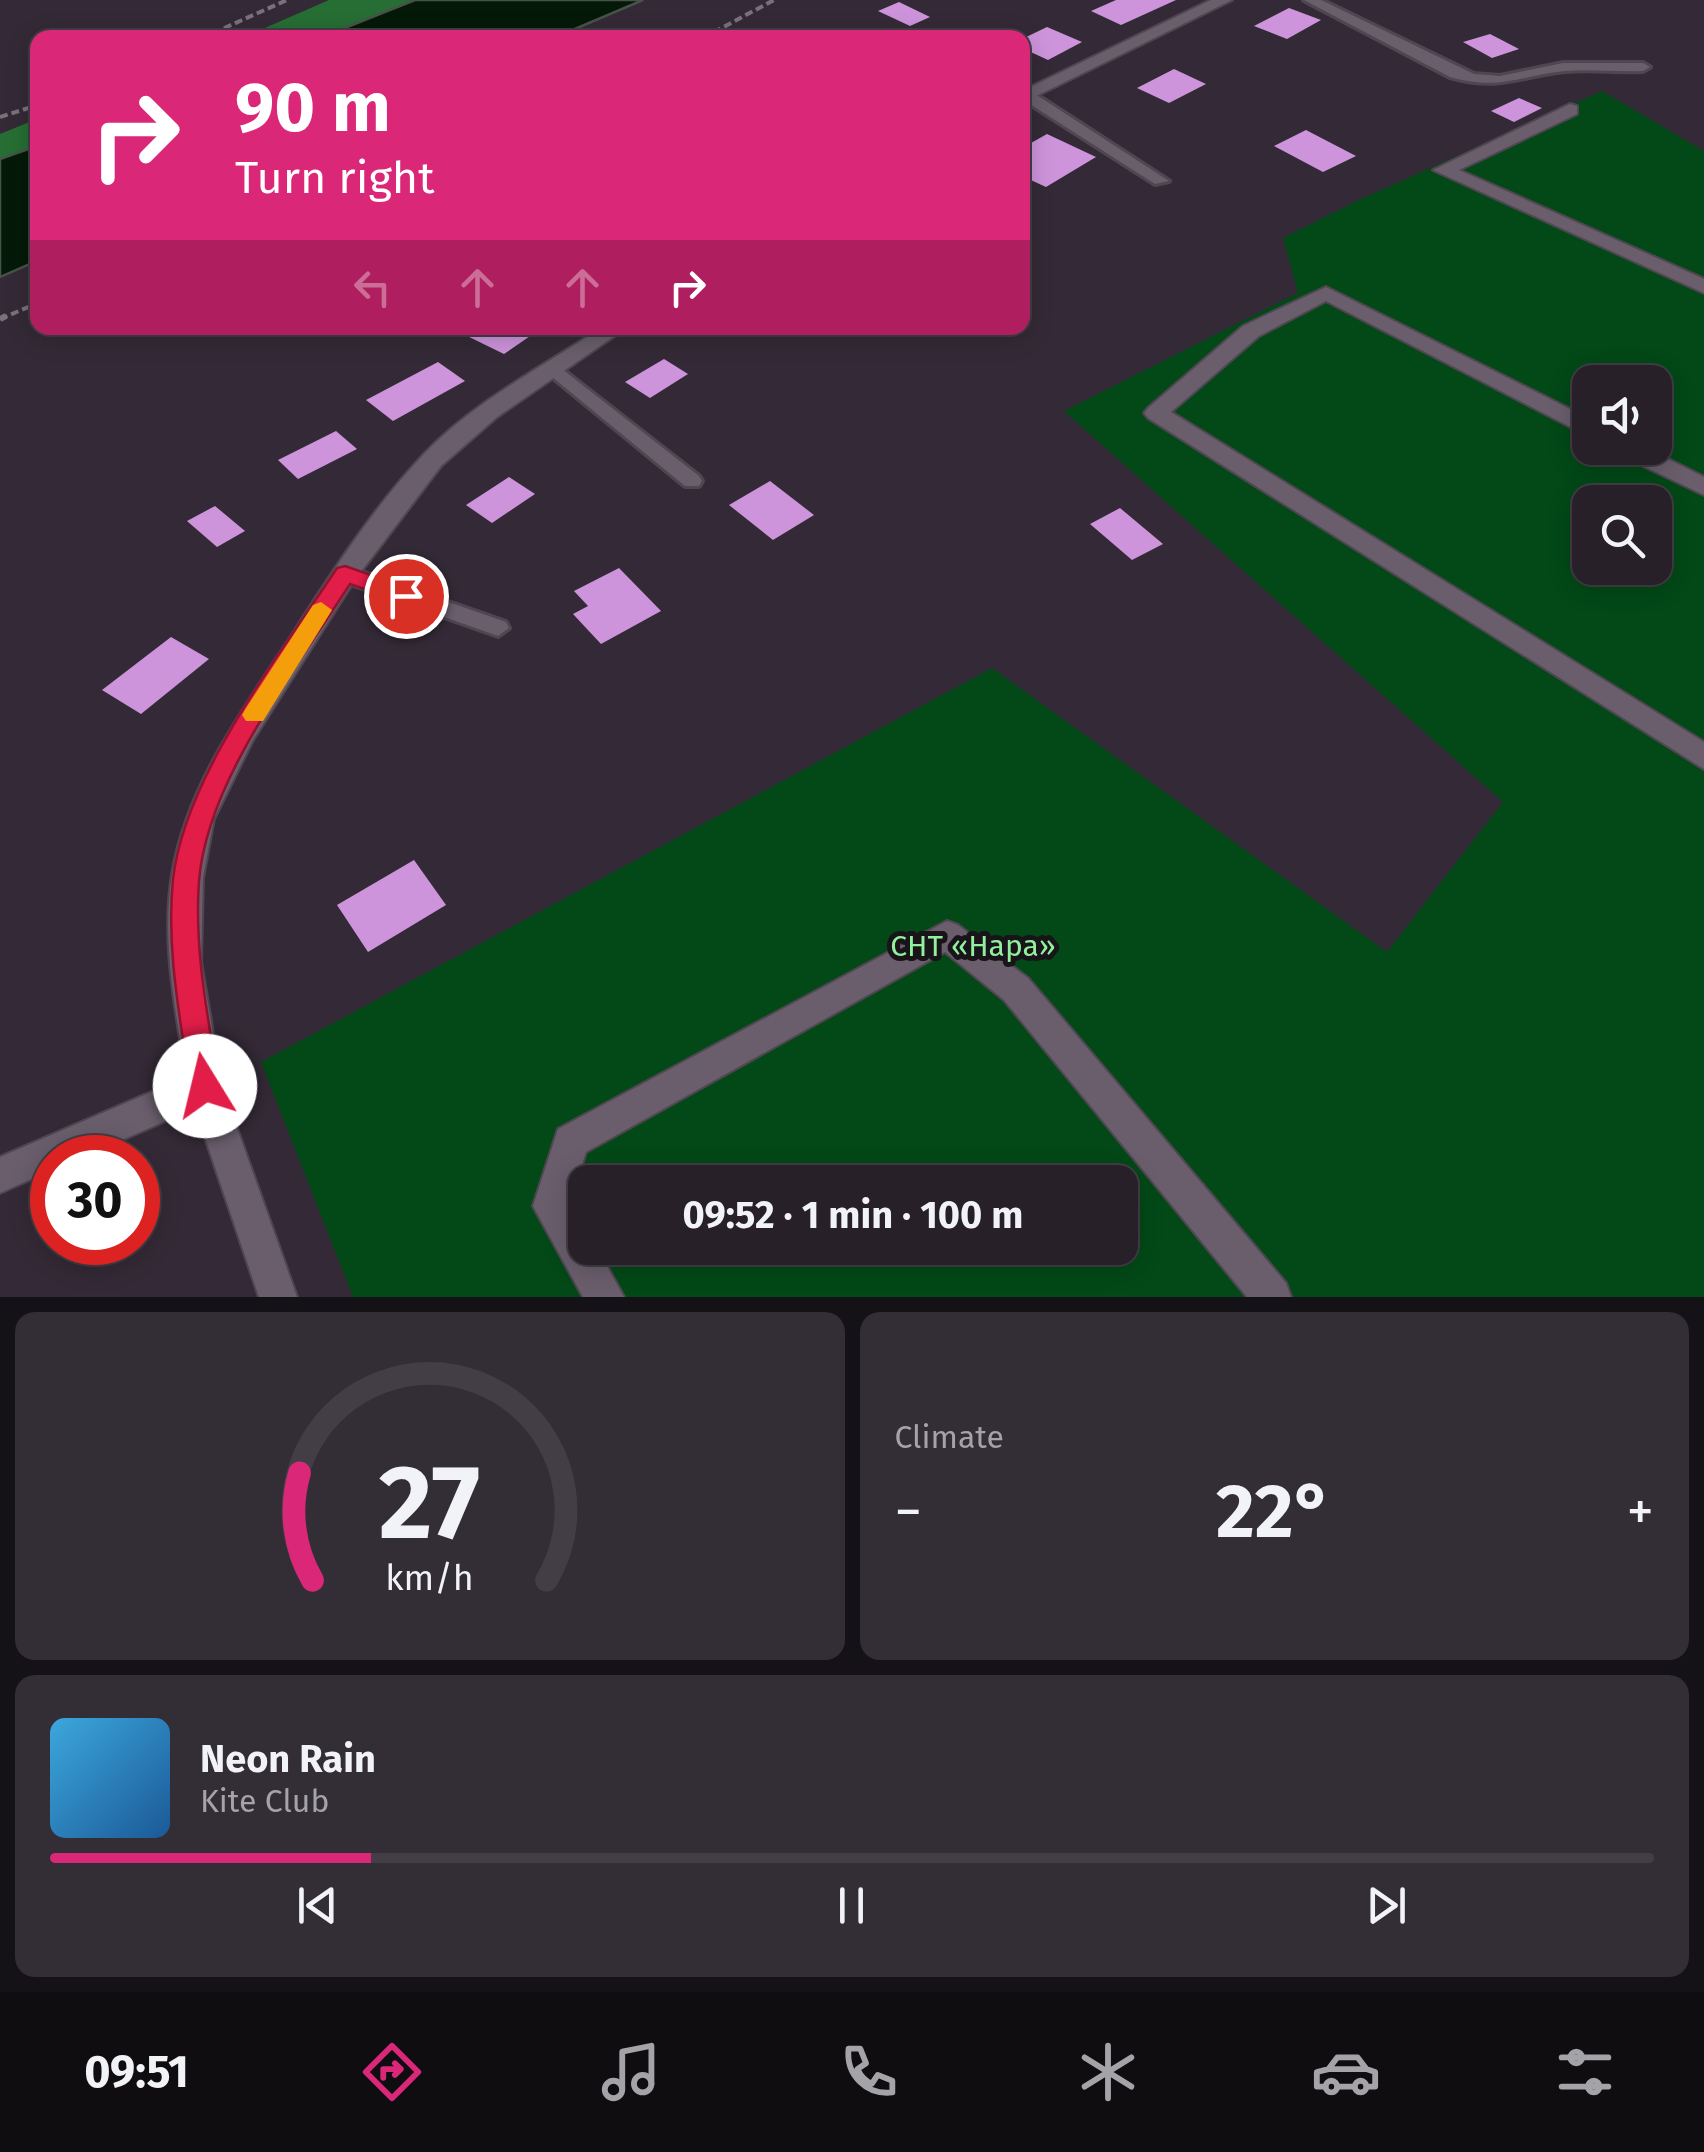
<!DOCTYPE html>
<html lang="en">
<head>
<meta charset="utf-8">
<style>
  body { margin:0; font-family:"Fira Sans",sans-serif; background:#332d35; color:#f1f3f6; height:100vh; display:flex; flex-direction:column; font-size:38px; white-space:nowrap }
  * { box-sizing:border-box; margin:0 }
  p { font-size:32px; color:#a4a3a8 }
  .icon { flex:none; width:55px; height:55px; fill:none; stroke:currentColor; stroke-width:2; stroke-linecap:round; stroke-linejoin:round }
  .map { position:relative; height:1297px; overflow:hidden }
  .sheet { display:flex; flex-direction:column; gap:15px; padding:15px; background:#151217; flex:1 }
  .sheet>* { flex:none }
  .banner { position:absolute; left:30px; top:30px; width:1000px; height:305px; border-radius:20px; box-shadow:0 5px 25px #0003,0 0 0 2px #433e46; background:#db2777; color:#fff; overflow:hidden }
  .controls { position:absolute; left:1572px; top:365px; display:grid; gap:20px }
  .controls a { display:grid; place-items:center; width:100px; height:100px; border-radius:20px; background:#272029; box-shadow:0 5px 25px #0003,0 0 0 2px #433e46; font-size:50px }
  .speed { position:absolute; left:30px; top:1135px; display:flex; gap:20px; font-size:50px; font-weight:700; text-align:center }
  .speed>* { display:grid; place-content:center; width:130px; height:130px; border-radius:50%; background:#272029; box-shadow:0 5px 25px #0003,0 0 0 2px #433e46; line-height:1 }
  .speed .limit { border:15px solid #d22; background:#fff; color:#111 }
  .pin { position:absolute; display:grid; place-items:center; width:85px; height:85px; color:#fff; margin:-42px; border:5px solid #fff; border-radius:50%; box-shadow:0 2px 10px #0007 }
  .me { position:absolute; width:110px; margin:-55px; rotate:351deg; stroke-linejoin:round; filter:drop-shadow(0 0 8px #0008) }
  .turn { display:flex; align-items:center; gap:35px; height:210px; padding:0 40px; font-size:45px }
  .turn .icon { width:130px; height:130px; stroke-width:2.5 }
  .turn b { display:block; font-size:70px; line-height:85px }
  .lanes { display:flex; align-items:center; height:95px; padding:0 40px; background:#0003; justify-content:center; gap:50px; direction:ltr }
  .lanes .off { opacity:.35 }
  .big { font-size:75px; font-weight:700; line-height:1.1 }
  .sheet .tile { flex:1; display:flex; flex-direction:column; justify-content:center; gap:15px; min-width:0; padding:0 35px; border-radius:20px; background:#332d35 }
  .sheet .dial { align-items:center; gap:0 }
  .dial svg { height:260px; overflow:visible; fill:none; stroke:#433e46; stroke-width:7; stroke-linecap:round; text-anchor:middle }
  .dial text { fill:#f1f3f6; stroke:none }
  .song { display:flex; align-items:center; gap:30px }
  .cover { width:120px; height:120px; border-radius:15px; background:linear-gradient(135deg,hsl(200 70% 55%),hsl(210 70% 35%)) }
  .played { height:10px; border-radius:5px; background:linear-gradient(90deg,#db2777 20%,#433e46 20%) }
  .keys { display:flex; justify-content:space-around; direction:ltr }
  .heat { display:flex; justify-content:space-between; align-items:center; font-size:55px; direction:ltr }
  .sheet .tiles { flex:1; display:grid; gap:15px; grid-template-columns:1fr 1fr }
  .tile:last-child { grid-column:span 2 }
  .trip { position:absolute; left:568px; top:1165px; width:570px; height:100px; border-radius:20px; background:#272029; box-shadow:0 5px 25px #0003,0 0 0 2px #433e46; font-weight:700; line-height:100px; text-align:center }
  .menu { display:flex; height:160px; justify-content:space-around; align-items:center; background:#100d10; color:#a4a3a8 }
  .menu .icon { width:70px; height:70px }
  .menu .selected { color:#db2777 }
  .menu b { font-size:45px; color:#f1f3f6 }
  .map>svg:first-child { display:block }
</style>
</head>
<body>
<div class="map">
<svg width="1704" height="1297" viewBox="0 0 1704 1297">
  <rect width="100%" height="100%" fill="#342a37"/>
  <!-- green -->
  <path fill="#024917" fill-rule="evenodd" d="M1602,91L1704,151V1297H353L261,1062L992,668L1387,952L1503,802L1064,411L1298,293L1283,238L1359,200ZM1590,382H1655V448H1590ZM1590,502H1655V568H1590ZM585,1182H1120V1248H585Z"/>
  <!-- forest -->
  <g fill="#266e34">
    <path d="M329,0H415L322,37H244Z"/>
    <path d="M37,119V146L0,159V134Z"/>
  </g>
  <!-- water -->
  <g fill="#041907" stroke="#475349" stroke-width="2.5">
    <path d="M415,0H643L556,37H322Z"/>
    <path d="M37,146V261L0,277V159Z"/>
  </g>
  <!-- building -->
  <g fill="#cd94db">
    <path d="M1116,0H1176L1121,25L1091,11Z"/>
    <path d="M899,2L930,17L910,26L878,11Z"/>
    <path d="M1289,8L1321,20L1287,39L1254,26Z"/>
    <path d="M1047,27L1082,42L1048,60L1022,48V39Z"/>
    <path d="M1490,34L1519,49L1492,58L1463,42Z"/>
    <path d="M1174,69L1206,84L1169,103L1137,88Z"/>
    <path d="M1519,98L1542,108L1514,122L1491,111Z"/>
    <path d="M1306,130L1356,156L1323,172L1274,146Z"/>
    <path d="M1047,134L1096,157L1046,187L1022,176V148Z"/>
    <path d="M470,328H527L536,332L504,354L461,333Z"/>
    <path d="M664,359L688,374L650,398L625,382Z"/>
    <path d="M438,362L465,381L393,421L366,400Z"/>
    <path d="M336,431L357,449L298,479L278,460Z"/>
    <path d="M509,477L535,494L492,523L466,505Z"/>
    <path d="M770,481L814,515L773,540L729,505Z"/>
    <path d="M215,506L245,531L217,547L187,521Z"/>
    <path d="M1120,508L1163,544L1132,560L1090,524Z"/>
    <path d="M619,568L661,611L601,644L573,614L588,606L574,591Z"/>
    <path d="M171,637L209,659L141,714L102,690Z"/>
    <path d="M414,860L446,905L368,952L337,905Z"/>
  </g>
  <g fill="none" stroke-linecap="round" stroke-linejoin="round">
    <defs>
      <g id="service">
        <path d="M1304,0H1321L1474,74L1500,76L1563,63H1643L1650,67L1643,71C1617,72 1591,69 1565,71C1517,76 1501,91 1450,77Z"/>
        <path d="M1022,92H1032L1169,181L1155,184L1022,99Z"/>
        <path d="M553,362L699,476L702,481L699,486H685L546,372L544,368Z"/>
        <path d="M345,566L506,622L509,628L498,636L337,579L334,574Z"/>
      </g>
      <g id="minor">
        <path d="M1211,0H1232L1022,103V91Z"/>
        <path d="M1570,104L1577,106V114L1459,170L1704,279V293L1433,170Z"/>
        <path d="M1326,287L1590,419V437L1326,301L1259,336L1171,412L1704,742V769L1148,418L1144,413L1148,408L1243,326Z"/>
        <path d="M601,328H626L497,417L441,466L354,581L253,740L214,819L203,878L201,962L222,1086L297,1297H259L195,1108L81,1158H52V1170L0,1193V1157L186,1077C176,1011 161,942 172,874C187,784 244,708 293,633C332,572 373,508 423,455C472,403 542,367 601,328Z"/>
        <path d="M1615,448H1646L1704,477V495L1618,454Z"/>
        <path d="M947,921L958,925L1028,978L1286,1283L1291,1297H1247L1004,1000L945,952L586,1152L570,1203L585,1228V1248H597L624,1297H583L533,1206L558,1129Z"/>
      </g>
    </defs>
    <!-- service casing -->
    <use href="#service" stroke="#4f4651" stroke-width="6"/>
    <!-- minor casing -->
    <use href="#minor" stroke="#4f4651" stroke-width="4"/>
    <!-- path-far1 -->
    <g stroke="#7a717d" stroke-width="4" stroke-dasharray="8 4" stroke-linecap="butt">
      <path d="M202,38L287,0"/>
      <path d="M703,38L774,0"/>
      <path d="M0,117L38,105"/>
      <path d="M0,319L38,303"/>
    </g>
    <!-- path -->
    <path stroke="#7a717d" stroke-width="6" stroke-dasharray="9 5" stroke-linecap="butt" d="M0,319L6,316"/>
    <!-- service -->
    <use href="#service" fill="#6a5e6d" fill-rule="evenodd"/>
    <!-- minor -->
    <use href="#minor" fill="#6a5e6d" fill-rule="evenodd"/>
  </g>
  <!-- route -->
  <path fill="#e11d48" stroke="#92132f" stroke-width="2.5" d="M345,566L414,590L417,596L406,603L350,584C296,669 207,779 199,881C194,951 208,1017 219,1086L215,1095L205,1099L195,1095L190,1086C180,1017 166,949 173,879C185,775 280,655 337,568Z"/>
  <!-- slow -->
  <path fill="#f59e0b" d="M321,602L332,610L263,721H246L242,715L246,708L313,605Z"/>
  <g text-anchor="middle" stroke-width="10" stroke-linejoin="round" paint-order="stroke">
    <!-- park labels -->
    <g font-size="30" fill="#91f09d" stroke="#19141a">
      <text x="973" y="956">СНТ «Нара»</text>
    </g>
  </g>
</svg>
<div class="controls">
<a><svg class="icon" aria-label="sound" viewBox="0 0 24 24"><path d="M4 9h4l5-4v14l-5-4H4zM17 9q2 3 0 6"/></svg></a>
<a><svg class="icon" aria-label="search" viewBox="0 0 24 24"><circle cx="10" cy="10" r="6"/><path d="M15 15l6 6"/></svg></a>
</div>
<div class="speed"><div class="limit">30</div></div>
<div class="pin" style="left:406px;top:596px;background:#d93025"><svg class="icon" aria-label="arrive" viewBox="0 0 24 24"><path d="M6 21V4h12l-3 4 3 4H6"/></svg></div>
<svg class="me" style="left:205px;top:1086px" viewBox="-20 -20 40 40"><circle r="19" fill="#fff"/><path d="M0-13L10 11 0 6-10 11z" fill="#e11d48"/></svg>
<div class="trip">09:52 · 1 min · 100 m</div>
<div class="banner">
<div class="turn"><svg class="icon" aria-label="right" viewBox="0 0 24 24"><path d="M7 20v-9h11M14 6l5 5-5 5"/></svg><div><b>90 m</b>Turn right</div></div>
<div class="lanes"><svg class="icon off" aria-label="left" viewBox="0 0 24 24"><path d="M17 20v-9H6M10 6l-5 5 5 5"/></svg><svg class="icon off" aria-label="ahead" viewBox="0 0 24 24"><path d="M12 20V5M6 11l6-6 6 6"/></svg><svg class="icon off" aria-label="ahead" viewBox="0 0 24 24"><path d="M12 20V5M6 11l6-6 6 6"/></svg><svg class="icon" aria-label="right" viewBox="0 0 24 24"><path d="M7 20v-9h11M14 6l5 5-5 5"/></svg></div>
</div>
</div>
<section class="sheet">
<div class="tiles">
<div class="tile dial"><svg viewBox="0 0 100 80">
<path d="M14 69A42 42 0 1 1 86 69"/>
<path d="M14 69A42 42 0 0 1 10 36" stroke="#db2777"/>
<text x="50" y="56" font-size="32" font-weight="700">27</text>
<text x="50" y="72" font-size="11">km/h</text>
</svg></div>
<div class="tile"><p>Climate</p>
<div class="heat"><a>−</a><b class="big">22°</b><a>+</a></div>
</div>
<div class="tile">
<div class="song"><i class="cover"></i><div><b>Neon Rain</b><p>Kite Club</p></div></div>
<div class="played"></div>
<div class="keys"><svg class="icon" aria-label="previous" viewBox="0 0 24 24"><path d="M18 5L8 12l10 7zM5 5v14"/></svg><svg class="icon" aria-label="pause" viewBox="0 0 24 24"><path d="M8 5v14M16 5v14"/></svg><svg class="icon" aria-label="next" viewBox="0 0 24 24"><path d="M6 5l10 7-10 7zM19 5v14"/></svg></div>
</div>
</div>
</section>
<nav class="menu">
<b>09:51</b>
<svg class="icon selected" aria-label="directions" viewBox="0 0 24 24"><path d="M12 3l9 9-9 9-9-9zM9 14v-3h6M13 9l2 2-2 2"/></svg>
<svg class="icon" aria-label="music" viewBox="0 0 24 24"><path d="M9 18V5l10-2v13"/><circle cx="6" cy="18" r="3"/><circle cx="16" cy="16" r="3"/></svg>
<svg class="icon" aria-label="phone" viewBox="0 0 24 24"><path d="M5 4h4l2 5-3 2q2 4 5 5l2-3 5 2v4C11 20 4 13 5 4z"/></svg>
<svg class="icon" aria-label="climate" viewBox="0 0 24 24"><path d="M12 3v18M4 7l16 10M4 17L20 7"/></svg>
<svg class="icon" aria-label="car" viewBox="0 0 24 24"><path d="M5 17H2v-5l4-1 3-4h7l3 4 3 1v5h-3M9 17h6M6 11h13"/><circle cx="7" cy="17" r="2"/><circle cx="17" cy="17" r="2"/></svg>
<svg class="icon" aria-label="filters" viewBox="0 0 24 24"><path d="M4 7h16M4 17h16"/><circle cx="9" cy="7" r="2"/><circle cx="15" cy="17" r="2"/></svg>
</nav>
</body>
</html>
